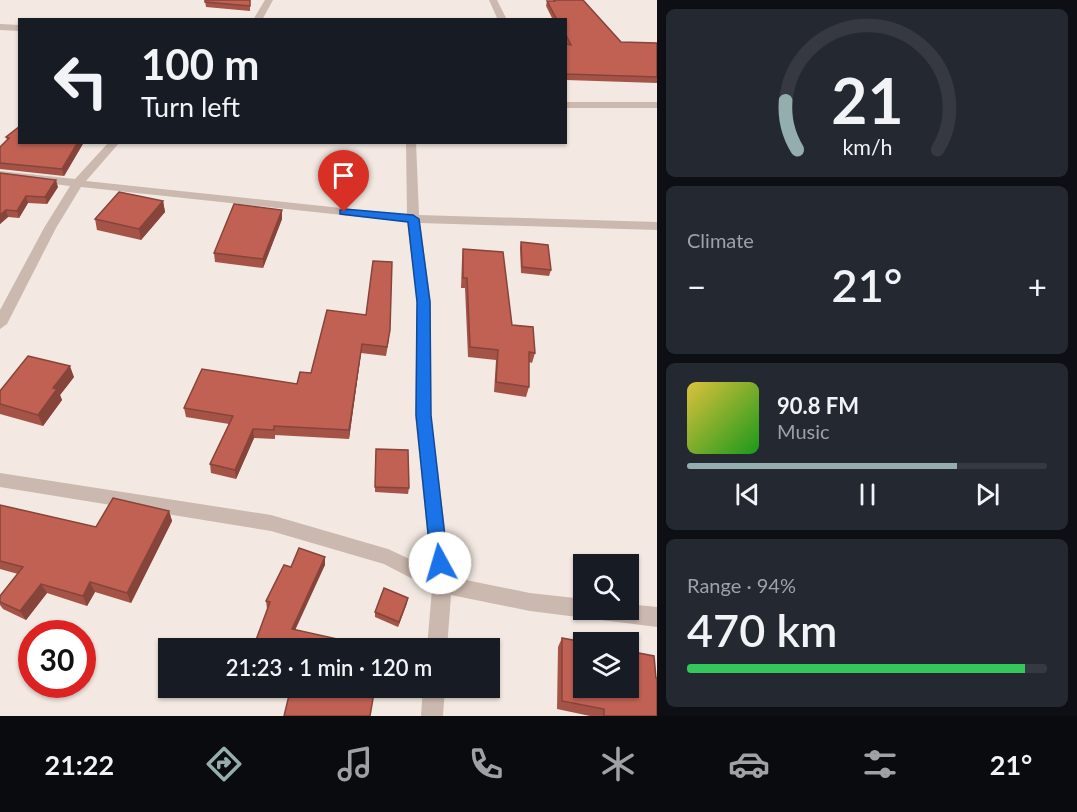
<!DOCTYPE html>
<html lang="en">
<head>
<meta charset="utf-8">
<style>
  body { margin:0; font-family:Lato,sans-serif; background:#242831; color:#f1f3f6; height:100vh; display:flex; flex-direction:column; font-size:22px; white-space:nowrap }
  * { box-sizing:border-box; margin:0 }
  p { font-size:20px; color:#9ea1a6 }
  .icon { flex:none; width:33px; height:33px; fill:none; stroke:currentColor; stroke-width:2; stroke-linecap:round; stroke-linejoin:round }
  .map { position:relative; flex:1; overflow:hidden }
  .panel { display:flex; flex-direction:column; gap:9px; padding:9px; background:#0d0f14; width:420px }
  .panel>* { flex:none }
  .hud { position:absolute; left:18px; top:18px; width:549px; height:126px; border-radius:0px; box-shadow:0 2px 4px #0004; background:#171b24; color:#f1f3f6; overflow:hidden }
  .controls { position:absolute; left:573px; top:554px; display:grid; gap:12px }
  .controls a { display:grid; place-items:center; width:66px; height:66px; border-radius:0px; background:#171b24; box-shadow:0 2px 4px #0004; font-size:30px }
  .speed { position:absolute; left:18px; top:620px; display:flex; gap:12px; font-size:30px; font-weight:700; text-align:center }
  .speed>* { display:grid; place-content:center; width:78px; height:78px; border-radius:50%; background:#171b24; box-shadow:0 2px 4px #0004; line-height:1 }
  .speed .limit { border:9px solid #d22; background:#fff; color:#111 }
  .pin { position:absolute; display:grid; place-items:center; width:51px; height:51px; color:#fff; margin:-62px -26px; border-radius:50% 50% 50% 0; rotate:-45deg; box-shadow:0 0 6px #0007 }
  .pin .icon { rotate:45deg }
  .me { position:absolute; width:66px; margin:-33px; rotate:354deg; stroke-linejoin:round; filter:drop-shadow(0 0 4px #0008) }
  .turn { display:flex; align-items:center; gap:21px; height:126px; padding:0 24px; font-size:27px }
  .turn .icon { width:78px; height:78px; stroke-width:2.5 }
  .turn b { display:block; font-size:42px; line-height:51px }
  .big { font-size:45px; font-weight:600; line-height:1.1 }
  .panel .card { flex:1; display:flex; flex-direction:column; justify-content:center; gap:9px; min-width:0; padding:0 21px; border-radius:9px; background:#242831 }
  .panel .dial { align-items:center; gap:0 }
  .dial svg { height:156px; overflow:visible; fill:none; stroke:#363941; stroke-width:7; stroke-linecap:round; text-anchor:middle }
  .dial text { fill:#f1f3f6; stroke:none }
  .song { display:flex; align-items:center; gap:18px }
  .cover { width:72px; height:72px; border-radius:9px; background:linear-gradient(135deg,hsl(50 70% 55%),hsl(120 70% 35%)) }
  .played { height:6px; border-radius:3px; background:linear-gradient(90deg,#94aeae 75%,#363941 75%) }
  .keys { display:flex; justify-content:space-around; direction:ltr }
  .heat { display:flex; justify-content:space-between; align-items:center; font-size:33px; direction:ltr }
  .charge { height:9px; border-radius:4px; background:linear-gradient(90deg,#34c759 94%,#363941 0) }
  .trip { position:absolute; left:158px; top:638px; width:342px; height:60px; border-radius:0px; background:#171b24; box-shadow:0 2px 4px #0004; font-weight:600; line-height:60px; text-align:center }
  .menu { display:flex; height:96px; justify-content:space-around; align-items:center; background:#090b0e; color:#9ea1a6 }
  .menu .icon { width:42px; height:42px }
  .menu .on { color:#94aeae }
  .menu b { font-size:27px; color:#f1f3f6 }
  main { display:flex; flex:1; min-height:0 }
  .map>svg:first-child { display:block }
</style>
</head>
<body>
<main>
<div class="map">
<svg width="657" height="716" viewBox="0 0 657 716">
  <rect width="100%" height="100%" fill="#f3e9e2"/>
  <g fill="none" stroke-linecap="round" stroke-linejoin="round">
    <!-- minor -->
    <g fill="#cbb8ae" fill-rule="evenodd">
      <path d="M265,0H273L262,20H253Z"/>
      <path d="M489,0H497L507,20H498Z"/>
      <path d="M0,24L20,25V31L0,30Z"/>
      <rect x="566" y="102" width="91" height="6"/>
      <path d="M109,142H120L86,181L407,215L406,142H416L419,215L657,222V230L420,223L431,302V415L451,577L530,593L584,599V609H628V604L657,607V627L530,611L451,595L447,648H427L432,589L384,564L271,531L0,487V473L271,515L388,549L431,569L415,415L417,302L407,222L81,187L56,228L7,324L0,329V310L44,228L70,186L0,177V171L75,179Z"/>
      <path d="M423,687H445L443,716H421Z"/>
    </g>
  </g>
  <!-- wall -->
  <g fill="#a55347">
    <path d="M205,0H250V11L206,7Z"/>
    <path d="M553,0H583L621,42L657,43V83L566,80V20H553L546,6L547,1H553Z"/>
    <path d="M6,137L84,142L64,176L0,169V147L7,140Z"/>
    <path d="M0,173L58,187L47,204L28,203L19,218L8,217L0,224Z"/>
    <path d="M163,201L165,212L141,240L97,230L95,219Z"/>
    <path d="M282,210V219L263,268L215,262L214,253Z"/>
    <path d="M521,242L551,270L549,276L521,273L520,248Z"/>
    <path d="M463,249L512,325L535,353L532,363L529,362V387L526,397L494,392L496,360L468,357L465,288H461L462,259Z"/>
    <path d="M366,315L389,339L386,356L361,353L349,439L275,435V439L254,438L236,479L211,473L210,464L229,424L186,417L184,408L297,384L311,373Z"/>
    <path d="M74,377L60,395L62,400L43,426L0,414V391Z"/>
    <path d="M375,455L409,488L408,494L375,492Z"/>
    <path d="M0,505L96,527L169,511L172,521L131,603L95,592L87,606L47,593L26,620L3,609L0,605V596L18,574L0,569Z"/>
    <path d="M325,565L253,648L268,609H267L266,601L291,567Z"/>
    <path d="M407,603L398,627L375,617V612Z"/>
    <path d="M562,638L656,678L657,716H590L557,709L558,647Z"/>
  </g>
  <!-- shaded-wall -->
  <g fill="#86443a">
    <path d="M78,142H84L64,176L62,169Z"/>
    <path d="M56,180L58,187L47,204L45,197Z"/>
    <path d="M26,196L28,203L19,218L17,211Z"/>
    <path d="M163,201L165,212L141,240L139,229Z"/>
    <path d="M6,210L8,217L0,224V215Z"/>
    <path d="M282,210V219L263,268V259Z"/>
    <path d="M362,344L361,353L349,439V430Z"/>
    <path d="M70,366L74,377L60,395L62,400L43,426L38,415L53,388Z"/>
    <path d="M253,429L254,438L236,479L235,470Z"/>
    <path d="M169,511L172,521L131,603L127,593Z"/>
    <path d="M325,557V565L292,637V629Z"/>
    <path d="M90,582L95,592L87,606L83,596Z"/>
    <path d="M41,584L47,593L26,620L20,611Z"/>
    <path d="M408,598L407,603L398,627L399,622Z"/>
  </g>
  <!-- building -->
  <g fill="#c06153" stroke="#86443a" stroke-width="1.5">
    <path d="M205,0H250V6L205,2Z"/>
    <path d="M555,0H583L621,42L657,43V77L566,74V44L571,45L566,35V20H557L547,1H555Z"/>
    <path d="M20,126V142H78L62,169L0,163V147L9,138L6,137Z"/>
    <path d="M0,173L56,180L45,197L26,196L17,211L6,210L0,215Z"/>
    <path d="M119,192L163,201L139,229L95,219Z"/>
    <path d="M234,204L282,210L263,259L214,253Z"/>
    <path d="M521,242L548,245L551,270L522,267Z"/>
    <path d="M463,249L503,252L512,325L533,327L535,353L529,352V387L496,382L498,350L470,347L467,278H463Z"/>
    <path d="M373,261L392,262L390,330L387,347L362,344L349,430L274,426V430L253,429L235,470L210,464L233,416L184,408L202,369L297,384L300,372L311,373L327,310L366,315Z"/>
    <path d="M28,356L70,366L53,388L57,389L38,415L0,404V391Z"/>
    <path d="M376,449L408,450L409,488L375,487Z"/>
    <path d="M113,498L169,511L127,593L90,582L83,596L41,584L20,611L0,602V596L23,567L0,561V505L96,527Z"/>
    <path d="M299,548L325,557L292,629L351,642L350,648H253L270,602L266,601L284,565L291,567Z"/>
    <path d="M384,588L408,598L399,622L375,612Z"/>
    <path d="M562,638L584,642V687H628V651L654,656L656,678H657V716H604V709L562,701Z"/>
    <path d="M291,687H375L370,716H284Z"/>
  </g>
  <!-- route -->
  <path fill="#1a73e8" stroke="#114b97" stroke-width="1.5" d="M344,209L413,215L419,219L430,302L431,415L448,563L446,569L440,571L433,569L431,563L416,415L417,302L408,222L340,214V210Z"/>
</svg>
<div class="controls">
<a><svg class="icon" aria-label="search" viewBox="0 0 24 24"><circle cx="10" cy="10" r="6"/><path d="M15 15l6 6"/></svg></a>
<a><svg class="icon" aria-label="layers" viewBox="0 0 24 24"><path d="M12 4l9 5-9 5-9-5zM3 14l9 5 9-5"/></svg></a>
</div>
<div class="speed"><div class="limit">30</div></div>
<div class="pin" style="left:344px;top:212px;background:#d93025"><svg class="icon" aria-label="arrive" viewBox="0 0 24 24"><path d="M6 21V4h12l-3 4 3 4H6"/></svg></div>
<svg class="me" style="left:440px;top:563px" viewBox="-20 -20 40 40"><circle r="19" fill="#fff"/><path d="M0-13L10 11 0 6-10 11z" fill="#1a73e8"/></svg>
<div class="trip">21:23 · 1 min · 120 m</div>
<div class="hud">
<div class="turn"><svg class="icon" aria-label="left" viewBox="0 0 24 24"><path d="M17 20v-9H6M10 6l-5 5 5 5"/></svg><div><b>100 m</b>Turn left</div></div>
</div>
</div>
<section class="panel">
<div class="card dial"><svg viewBox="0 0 100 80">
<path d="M14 69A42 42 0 1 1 86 69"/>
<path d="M14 69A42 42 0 0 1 8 44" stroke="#94aeae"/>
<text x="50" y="56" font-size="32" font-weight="700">21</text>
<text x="50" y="72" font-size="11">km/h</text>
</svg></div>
<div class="card"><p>Climate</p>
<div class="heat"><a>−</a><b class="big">21°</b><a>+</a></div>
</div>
<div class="card">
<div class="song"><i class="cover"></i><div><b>90.8 FM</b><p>Music</p></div></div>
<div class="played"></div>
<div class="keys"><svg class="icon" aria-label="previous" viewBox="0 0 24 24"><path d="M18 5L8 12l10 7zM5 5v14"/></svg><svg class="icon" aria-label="pause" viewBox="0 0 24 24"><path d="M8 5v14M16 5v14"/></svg><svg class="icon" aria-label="next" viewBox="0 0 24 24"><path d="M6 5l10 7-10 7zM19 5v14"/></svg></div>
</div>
<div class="card"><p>Range · 94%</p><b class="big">470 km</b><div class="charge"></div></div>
</section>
</main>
<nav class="menu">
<b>21:22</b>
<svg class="icon on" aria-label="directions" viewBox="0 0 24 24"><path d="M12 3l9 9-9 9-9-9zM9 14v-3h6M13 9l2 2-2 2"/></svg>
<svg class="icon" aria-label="music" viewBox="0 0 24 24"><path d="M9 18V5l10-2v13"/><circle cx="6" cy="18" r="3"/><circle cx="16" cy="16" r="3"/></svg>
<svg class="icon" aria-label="phone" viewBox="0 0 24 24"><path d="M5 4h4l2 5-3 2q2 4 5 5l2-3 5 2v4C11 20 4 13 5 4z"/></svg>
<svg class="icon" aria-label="climate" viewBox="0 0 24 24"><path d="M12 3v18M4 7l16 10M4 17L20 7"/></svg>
<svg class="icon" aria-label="car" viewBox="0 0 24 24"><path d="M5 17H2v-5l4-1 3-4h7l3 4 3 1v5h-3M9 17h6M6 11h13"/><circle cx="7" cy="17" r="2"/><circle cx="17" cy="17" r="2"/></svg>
<svg class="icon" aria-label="filters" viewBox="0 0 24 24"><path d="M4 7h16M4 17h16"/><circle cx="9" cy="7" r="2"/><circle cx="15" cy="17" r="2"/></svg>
<b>21°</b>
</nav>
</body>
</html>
